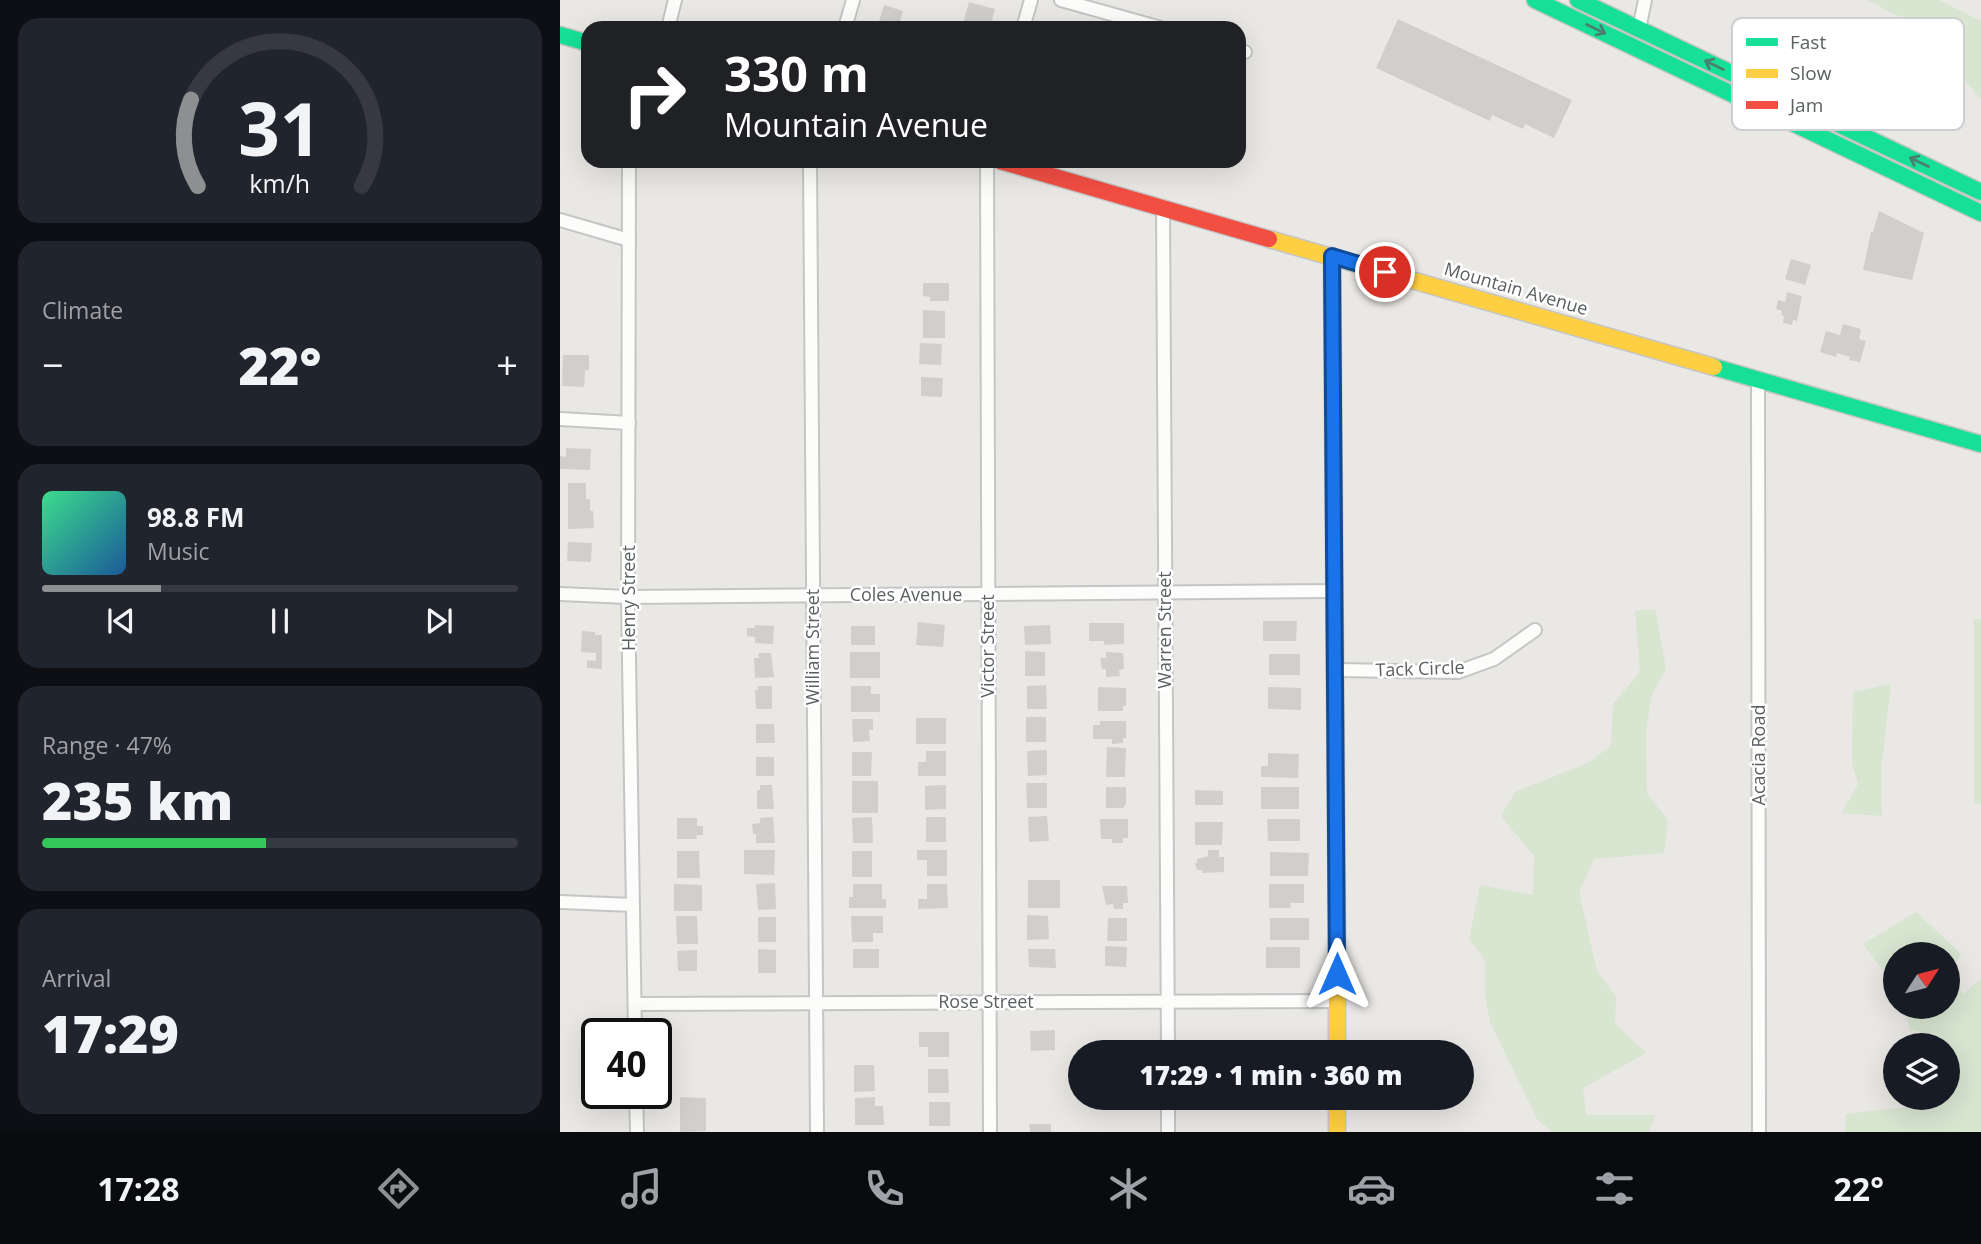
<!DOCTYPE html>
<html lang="en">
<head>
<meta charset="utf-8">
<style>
  body { margin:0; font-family:"Open Sans",sans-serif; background:#20242c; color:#f1f3f6; height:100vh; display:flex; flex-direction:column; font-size:26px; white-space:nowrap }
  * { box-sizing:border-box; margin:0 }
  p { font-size:23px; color:#9ea1a6 }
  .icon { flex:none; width:38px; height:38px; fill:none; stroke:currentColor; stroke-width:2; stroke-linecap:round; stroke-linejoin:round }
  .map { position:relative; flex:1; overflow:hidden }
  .sheet { display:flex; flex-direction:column; gap:18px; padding:18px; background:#0d0f14; width:560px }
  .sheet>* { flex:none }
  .guide { position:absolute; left:21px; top:21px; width:665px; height:147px; border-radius:21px; box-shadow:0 7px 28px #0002; background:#202124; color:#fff; overflow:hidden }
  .needle { width:46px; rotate:54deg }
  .controls { position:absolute; left:1323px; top:942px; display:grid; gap:14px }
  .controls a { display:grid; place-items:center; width:77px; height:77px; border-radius:50%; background:#171b24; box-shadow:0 7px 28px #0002; font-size:35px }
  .speed { position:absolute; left:21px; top:1018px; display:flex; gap:14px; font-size:35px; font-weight:700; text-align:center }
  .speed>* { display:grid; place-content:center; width:91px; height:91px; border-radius:50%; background:#171b24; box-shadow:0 7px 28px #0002; line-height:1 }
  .speed .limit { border:4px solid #111; border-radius:10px; background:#fff; color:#111 }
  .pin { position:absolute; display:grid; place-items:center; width:60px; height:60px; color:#fff; margin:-30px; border:4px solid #fff; border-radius:50%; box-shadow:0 2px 7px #0007 }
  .me { position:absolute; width:77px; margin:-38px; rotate:0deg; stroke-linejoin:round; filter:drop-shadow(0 0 5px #0008) }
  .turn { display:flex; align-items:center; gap:24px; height:147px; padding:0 28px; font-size:32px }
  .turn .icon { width:91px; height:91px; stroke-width:2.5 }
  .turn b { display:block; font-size:49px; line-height:60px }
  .big { font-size:52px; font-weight:800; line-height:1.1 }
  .sheet .widget { flex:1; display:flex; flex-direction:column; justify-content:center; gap:10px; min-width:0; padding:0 24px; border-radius:21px; background:#20242c }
  .sheet .dial { align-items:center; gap:0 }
  .dial svg { height:182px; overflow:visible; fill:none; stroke:#363941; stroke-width:7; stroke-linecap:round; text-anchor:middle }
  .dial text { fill:#f1f3f6; stroke:none }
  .song { display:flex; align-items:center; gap:21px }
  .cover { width:84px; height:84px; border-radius:10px; background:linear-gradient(135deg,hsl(150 70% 55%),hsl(210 70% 35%)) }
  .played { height:7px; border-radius:4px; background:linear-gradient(90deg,#8d9090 25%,#363941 25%) }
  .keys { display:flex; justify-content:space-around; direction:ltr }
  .heat { display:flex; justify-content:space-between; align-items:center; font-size:38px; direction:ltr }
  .charge { height:10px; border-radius:5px; background:linear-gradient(90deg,#34c759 47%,#363941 0) }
  .trip { position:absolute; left:508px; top:1040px; width:406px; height:70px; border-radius:35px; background:#171b24; box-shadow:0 7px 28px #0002; font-weight:800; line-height:70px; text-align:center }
  .dock { display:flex; height:112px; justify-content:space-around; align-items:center; background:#090b0e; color:#9ea1a6 }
  .dock .icon { width:49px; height:49px }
  .dock .active { color:#8d9090 }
  .dock b { font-size:32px; color:#f1f3f6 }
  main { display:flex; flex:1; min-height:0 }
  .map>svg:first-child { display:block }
</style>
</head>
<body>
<main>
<section class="sheet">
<div class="widget dial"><svg viewBox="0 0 100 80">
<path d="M14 69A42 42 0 1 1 86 69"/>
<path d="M14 69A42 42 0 0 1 11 31" stroke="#8d9090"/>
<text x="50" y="56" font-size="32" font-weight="700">31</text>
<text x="50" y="72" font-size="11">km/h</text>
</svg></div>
<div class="widget"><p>Climate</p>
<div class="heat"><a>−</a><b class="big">22°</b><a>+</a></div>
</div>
<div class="widget">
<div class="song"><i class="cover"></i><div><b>98.8 FM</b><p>Music</p></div></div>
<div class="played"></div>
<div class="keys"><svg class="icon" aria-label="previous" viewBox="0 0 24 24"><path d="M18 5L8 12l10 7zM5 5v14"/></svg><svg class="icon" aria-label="pause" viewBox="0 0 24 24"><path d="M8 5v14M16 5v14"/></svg><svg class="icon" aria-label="next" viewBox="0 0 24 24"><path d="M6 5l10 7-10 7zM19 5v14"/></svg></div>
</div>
<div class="widget"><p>Range · 47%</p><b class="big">235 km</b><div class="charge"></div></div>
<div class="widget"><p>Arrival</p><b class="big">17:29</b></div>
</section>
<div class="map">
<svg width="1421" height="1132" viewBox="0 0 1421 1132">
  <rect width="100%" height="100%" fill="#eae8e5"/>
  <!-- green -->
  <g fill="#d7e5d1">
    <path d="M1307,0H1379L1421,21V99L1353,24Z"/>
    <path d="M1095,609L1106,669L1092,695L1086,731L1087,794L1108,820L1104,853L1034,859L1019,892L1037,971L1056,997L1055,1023L1086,1053L1023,1088L1026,1115H1095L1089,1132H992L977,1119L930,1022L925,995V961L909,939L920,885L973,895L974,856L941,816L955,792L1028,763L1051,746L1053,704L1080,672L1075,611Z"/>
    <path d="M1414,619H1421V804L1414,802Z"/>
    <path d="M1331,684L1321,772L1322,816L1282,813L1298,784L1292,762L1293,692Z"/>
    <path d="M1356,912L1401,954L1388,977V954H1335V986L1303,944Z"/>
    <path d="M1421,978V1132H1285L1286,1114L1374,1104V1097H1388V1045H1376V1038L1350,1029L1343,1006H1388V980L1404,994Z"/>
  </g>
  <!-- building -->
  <g fill="#d1cfce">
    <path d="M409,2L435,9L430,28L403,24Z"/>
    <path d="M324,5L343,11L338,28H323L318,25Z"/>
    <path d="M838,19L1012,100L994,138L965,124L963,129L932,115L930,121L816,68Z"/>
    <path d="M1319,211L1364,233L1352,280L1303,270L1311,232H1313Z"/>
    <path d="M1231,259L1251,265L1245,285L1225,279Z"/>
    <path d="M363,283H389V301H370V297L363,296Z"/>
    <path d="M1227,292L1242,296L1237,321L1233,320L1232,325L1223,323L1224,316L1221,315L1222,311L1216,309L1218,300L1225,302Z"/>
    <path d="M363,310L385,311V338H363Z"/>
    <path d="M1283,324L1301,329L1299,339L1306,341L1300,362L1289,360L1290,357L1277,353L1276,357L1260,352L1266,331L1280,335Z"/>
    <path d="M360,343L382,344L381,365L359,364Z"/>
    <path d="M3,355H29V370H25L24,387L2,386Z"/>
    <path d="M361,377L383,378L382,397L361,396Z"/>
    <path d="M6,448L31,449L30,470L0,469V456L6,457Z"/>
    <path d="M8,483H26V499H30V511H33L34,528L8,529Z"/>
    <path d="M8,542L32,543L31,562L7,561Z"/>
    <path d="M703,621H737L736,641H703Z"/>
    <path d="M358,622L385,625L383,647L356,645Z"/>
    <path d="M529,623H564V644L544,645V641H529Z"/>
    <path d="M195,625L214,626L213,644L195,643V637L187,636V628H195Z"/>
    <path d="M490,625L491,644L465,645L464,626Z"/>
    <rect x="291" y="626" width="24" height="19"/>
    <path d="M22,631L35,632V635H42V669L27,668V660L36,661V653L21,652Z"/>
    <path d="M465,651L485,652V676H465Z"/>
    <rect x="290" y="652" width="30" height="26"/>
    <path d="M546,652L563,653L564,669L559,670L560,676L546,677V669H542L540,658H546Z"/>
    <path d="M198,653H211L214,677L195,678L194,658H199Z"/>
    <rect x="709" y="654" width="31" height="21"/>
    <path d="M486,685L487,709H467V686Z"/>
    <path d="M198,686H212V709H196L195,690H198Z"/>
    <path d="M291,686H311V694H320V712H291Z"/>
    <path d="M538,687L566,688V706H563V711H538Z"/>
    <path d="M708,687L741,688V710L708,709Z"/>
    <rect x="466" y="717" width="20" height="25"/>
    <rect x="356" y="718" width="30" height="26"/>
    <path d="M292,719H313V730H309L310,741L293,742Z"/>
    <path d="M540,721H566V738H563V743L552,744V739H533V725H540Z"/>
    <path d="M196,724H214L215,743H196Z"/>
    <path d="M547,747L566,748L565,777H546Z"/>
    <path d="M487,750V775L468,776L467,751Z"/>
    <path d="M366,751H386V776H358V762H366Z"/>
    <path d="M292,752H312L311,776H292Z"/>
    <path d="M708,753L739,754L738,778L701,777V766H708Z"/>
    <rect x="196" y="757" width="18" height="19"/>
    <rect x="292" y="781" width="26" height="32"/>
    <path d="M466,783H487V808H467Z"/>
    <path d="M200,785H212L214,809H197V790H200Z"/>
    <path d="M386,785V809L365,810V786Z"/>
    <path d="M546,787H566V805H564V808H546Z"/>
    <rect x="701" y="787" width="38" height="22"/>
    <path d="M635,790L663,791V805H635Z"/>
    <path d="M487,816L489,841L469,842L468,817Z"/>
    <path d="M213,817L215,843H196V834H193L192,824L200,823V818Z"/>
    <path d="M312,817L313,843H293L292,818Z"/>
    <rect x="366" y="817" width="20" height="25"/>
    <path d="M117,818H137V826H143V835H136L137,839H117Z"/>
    <path d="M540,819H568V838H563V843H552V839H541Z"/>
    <path d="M707,819H740V841H708Z"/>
    <path d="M635,822H663L662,845H635Z"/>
    <path d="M184,850H215L214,875L184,874Z"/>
    <path d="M357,850H387V876H367V860H357Z"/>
    <path d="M648,850H659V857H664V872L642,873V870H637L635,863H637V859L648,856Z"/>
    <path d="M117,851H139L140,878H117Z"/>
    <rect x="292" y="851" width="20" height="26"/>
    <path d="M710,852L749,853L748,876H710Z"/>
    <rect x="468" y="880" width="32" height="28"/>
    <path d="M215,883L216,909L198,910L196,884Z"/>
    <path d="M114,884L142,885V911H114Z"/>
    <path d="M293,884H322V899H326V908H289V897H293Z"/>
    <path d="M367,884H387L388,908L358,909V899H367Z"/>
    <path d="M709,884H744V903H730L731,908H709Z"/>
    <path d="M542,886H567L568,903H563V909H554L553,904L546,905Z"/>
    <path d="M467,915L488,916L489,939L467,940Z"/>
    <path d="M116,916H137L138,944H117Z"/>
    <path d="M291,916H323V933H313V942H292Z"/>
    <rect x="198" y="917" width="18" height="25"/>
    <path d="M548,918H567V941H547Z"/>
    <rect x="710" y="918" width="39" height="22"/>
    <path d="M545,946L567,947L566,967L545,966Z"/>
    <rect x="706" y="947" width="34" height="21"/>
    <path d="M198,949L216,950V973H198Z"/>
    <rect x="293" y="949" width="26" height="19"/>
    <path d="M468,949H495L496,968L469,967Z"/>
    <path d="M137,950V971H118L117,951Z"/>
    <path d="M495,1030V1050L471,1051L470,1031Z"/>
    <path d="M359,1032H389V1057H368V1047H359Z"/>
    <path d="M294,1065H314L315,1091L294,1092Z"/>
    <path d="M368,1069H388L389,1093H368Z"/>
    <path d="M120,1097L146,1098V1131L120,1132Z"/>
    <path d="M315,1097V1106H323L324,1125H295V1098Z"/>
    <rect x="369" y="1102" width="21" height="24"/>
    <path d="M469,1124H491V1132H470Z"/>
  </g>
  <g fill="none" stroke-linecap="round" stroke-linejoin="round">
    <defs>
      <g id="street">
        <path d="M501,0L601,28"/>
        <path d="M108,28L115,0"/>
        <path d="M285,28L293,0"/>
        <path d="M463,28L471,0"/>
        <path d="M1079,29L1085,0"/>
        <path d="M679,50L685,52"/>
        <path d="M69,161L68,597L75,1034"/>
        <path d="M250,161L257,1132"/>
        <path d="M427,161L430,1132"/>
        <path d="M603,208L608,1052"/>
        <path d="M0,220L69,240"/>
        <path d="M1198,379L1199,1132"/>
        <path d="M0,419L69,423"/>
        <path d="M0,594L68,597L775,591"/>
        <path d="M776,670L898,672L934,659L975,630"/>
        <path d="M0,902L73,905"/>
        <path d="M75,1004L777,1001"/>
        <path d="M76,1094L77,1132"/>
        <path d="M608,1097V1132"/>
      </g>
      <g id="fast">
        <path d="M975,0L1421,213"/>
        <path d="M1018,0L1421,192"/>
        <path d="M0,35L28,43"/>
        <path d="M772,256L777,948"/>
        <path d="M1154,367L1421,444"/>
      </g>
      <g id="slow">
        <path d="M709,239L1154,367"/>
        <path d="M777,1052V948"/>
        <path d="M777,1097V1132"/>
      </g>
      <path id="jam" d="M440,161L709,239"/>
    </defs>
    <!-- street casing -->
    <use href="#street" stroke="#c4c5c5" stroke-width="16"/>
    <!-- fast casing -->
    <use href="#fast" stroke="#c4c5c4" stroke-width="19"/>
    <!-- slow casing -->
    <use href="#slow" stroke="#c4c5c4" stroke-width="19"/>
    <!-- jam casing -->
    <use href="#jam" stroke="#c4c5c4" stroke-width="19"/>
    <!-- street -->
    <use href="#street" stroke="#fcfcfb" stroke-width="12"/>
    <!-- fast -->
    <use href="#fast" stroke="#16e098" stroke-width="16"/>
    <!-- slow -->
    <use href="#slow" stroke="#ffcf43" stroke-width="16"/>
    <!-- jam -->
    <use href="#jam" stroke="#f24e42" stroke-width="16"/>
  </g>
  <!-- one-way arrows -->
  <defs><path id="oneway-shaft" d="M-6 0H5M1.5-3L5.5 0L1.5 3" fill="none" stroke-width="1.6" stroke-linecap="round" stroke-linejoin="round" transform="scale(1.75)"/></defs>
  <g stroke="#4a8070">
    <use href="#oneway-shaft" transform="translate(1036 29) rotate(26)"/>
    <use href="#oneway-shaft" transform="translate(1154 65) rotate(-154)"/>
    <use href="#oneway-shaft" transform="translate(1359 162) rotate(-154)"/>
  </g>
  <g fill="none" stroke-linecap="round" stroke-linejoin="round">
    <defs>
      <path id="route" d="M777,974L772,256L825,272"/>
    </defs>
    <!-- route casing -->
    <use href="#route" stroke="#114b97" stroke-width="18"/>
    <!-- route -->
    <use href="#route" stroke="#1a73e8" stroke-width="12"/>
  </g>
  <g text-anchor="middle" stroke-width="5" stroke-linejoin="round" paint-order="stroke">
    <!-- street labels -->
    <g font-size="18" fill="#5b6062" stroke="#fff">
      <text transform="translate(956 289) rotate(16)" y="6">Mountain Avenue</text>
      <text x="346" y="601">Coles Avenue</text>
      <text transform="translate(69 598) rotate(-90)" y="6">Henry Street</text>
      <text transform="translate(605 630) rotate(-90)" y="6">Warren Street</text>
      <text transform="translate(428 646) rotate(-90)" y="6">Victor Street</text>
      <text transform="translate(253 647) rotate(-90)" y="6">William Street</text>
      <text transform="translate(860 669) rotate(-2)" y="6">Tack Circle</text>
      <text transform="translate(1199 755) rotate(-90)" y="6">Acacia Road</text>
      <text x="426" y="1008">Rose Street</text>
    </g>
  </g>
  <!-- legend -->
  <rect x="1172" y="18" width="232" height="112" rx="10" fill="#fff" stroke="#cecfd0" stroke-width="2"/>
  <rect x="1186" y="38" width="32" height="8" fill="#16e098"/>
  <rect x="1186" y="69" width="32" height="9" fill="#ffcf43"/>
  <rect x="1186" y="101" width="32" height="8" fill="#f24e42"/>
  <g font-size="19" fill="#5b6062">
    <text x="1230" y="49">Fast</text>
    <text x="1230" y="80">Slow</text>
    <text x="1230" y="112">Jam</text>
  </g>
</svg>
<div class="controls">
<a><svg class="needle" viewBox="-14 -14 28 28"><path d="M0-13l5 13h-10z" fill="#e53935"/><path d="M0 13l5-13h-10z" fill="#9ea1a6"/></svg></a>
<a><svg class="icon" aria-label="layers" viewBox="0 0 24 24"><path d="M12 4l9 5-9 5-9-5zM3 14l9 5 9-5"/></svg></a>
</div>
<div class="speed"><div class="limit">40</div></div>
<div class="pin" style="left:825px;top:272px;background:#d93025"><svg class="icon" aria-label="arrive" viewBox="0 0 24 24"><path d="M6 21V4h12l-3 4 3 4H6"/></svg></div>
<svg class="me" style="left:777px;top:974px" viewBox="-20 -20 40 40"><path d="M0-17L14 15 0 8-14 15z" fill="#1a73e8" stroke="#fff" stroke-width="4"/></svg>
<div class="trip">17:29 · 1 min · 360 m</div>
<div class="guide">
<div class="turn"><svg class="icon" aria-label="right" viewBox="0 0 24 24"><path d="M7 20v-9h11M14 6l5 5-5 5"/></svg><div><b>330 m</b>Mountain Avenue</div></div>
</div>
</div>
</main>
<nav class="dock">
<b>17:28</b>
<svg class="icon active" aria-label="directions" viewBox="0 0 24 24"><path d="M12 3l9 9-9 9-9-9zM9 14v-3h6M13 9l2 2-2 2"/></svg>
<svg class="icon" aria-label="music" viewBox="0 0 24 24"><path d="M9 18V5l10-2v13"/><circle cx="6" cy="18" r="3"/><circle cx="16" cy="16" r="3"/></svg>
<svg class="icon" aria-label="phone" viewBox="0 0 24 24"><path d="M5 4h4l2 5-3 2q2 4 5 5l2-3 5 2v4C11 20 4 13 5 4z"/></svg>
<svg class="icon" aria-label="climate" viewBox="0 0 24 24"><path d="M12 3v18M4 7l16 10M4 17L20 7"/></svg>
<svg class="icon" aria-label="car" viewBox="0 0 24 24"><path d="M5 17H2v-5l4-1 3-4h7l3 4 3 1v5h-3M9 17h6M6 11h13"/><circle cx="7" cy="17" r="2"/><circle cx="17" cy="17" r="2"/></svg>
<svg class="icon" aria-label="filters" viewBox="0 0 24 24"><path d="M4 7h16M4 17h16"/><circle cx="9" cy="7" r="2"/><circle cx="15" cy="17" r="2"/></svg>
<b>22°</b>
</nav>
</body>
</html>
